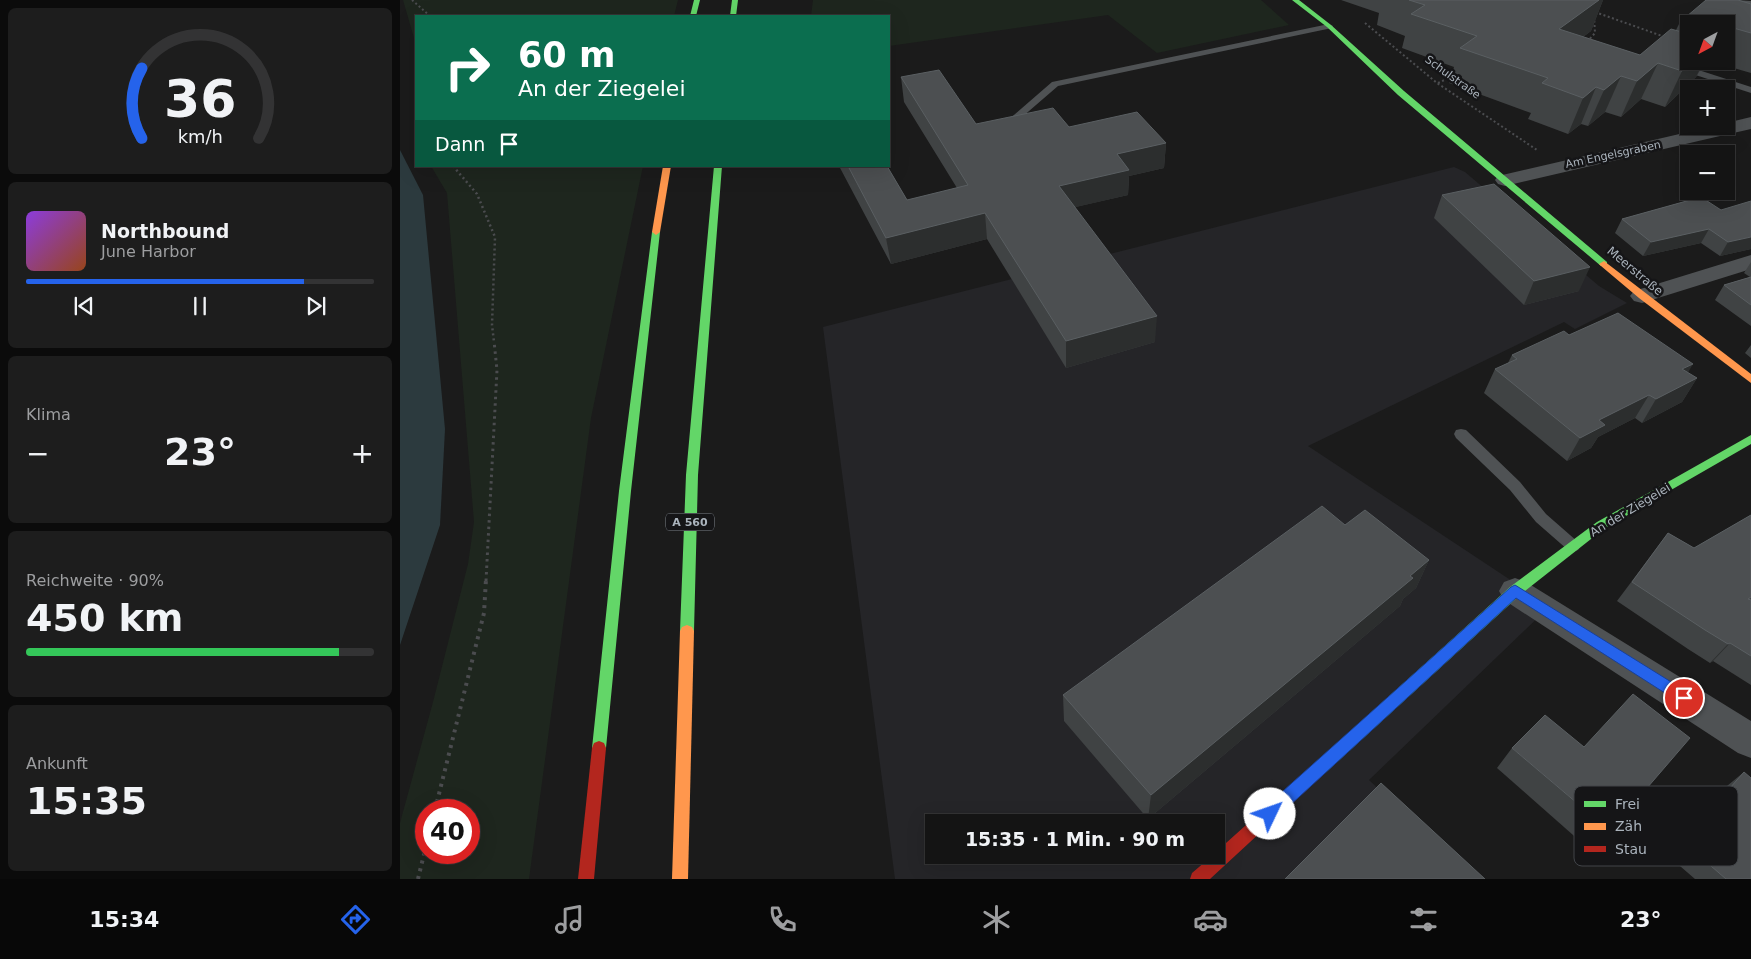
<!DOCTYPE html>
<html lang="de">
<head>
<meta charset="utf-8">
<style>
  body { margin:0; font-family:"DejaVu Sans",sans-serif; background:#1d1d1d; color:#f1f3f6; height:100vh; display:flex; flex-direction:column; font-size:19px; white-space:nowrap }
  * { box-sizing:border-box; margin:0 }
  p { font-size:16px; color:#9d9ea0 }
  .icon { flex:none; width:28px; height:28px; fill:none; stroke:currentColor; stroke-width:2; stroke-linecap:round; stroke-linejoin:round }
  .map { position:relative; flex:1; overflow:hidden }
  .panel { display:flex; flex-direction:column; gap:8px; padding:8px; background:#0b0b0b; width:400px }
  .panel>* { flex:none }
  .top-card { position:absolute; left:15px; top:15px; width:475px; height:152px; border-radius:0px; box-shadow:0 5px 20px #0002,0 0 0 1px #333334; background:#0b6e4f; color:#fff; overflow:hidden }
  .needle { width:32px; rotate:221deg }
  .buttons { position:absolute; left:1280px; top:15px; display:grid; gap:10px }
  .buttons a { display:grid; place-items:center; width:55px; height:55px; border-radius:0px; background:#141414; box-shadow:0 5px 20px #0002,0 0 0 1px #333334; font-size:25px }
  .speed { position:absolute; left:15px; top:799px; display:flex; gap:10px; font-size:25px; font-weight:700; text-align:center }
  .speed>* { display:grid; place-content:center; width:65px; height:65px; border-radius:50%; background:#141414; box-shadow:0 5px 20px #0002,0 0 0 1px #333334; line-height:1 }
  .speed .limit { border:8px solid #d22; background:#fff; color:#111 }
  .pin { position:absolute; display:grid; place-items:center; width:42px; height:42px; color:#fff; margin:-21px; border:2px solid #fff; border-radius:50%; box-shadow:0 1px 5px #0007 }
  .me { position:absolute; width:55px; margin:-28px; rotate:48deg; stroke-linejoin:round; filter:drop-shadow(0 0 4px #0008) }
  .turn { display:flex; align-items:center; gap:18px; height:105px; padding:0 20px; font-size:22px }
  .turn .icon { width:65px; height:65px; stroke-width:2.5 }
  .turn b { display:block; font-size:35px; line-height:42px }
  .then { display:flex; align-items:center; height:48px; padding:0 20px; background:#0003; gap:10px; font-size:19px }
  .big { font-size:38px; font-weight:600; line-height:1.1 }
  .panel .tile { flex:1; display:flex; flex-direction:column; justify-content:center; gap:8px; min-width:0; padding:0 18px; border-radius:8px; background:#1d1d1d }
  .panel .dial { align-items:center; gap:0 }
  .dial svg { height:130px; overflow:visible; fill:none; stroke:#333334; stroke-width:7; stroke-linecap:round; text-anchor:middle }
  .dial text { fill:#f1f3f6; stroke:none }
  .song { display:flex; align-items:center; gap:15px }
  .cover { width:60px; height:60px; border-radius:8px; background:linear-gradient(135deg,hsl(270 70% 55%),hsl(20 70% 35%)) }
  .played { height:5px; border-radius:2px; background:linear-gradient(90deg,#2563eb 80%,#333334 80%) }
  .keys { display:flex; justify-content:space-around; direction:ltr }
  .heat { display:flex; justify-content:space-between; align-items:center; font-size:28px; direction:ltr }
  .charge { height:8px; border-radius:4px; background:linear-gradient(90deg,#34c759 90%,#333334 0) }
  .trip { position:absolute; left:525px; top:814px; width:300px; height:50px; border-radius:0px; background:#141414; box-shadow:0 5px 20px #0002,0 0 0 1px #333334; font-weight:600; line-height:50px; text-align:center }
  .menu { display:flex; height:80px; justify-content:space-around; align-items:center; background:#080808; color:#9d9ea0 }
  .menu .icon { width:35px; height:35px }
  .menu .active { color:#2563eb }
  .menu b { font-size:22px; color:#f1f3f6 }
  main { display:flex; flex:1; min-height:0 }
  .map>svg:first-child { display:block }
</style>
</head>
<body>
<main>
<section class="panel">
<div class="tile dial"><svg viewBox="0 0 100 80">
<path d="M14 69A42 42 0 1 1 86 69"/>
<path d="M14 69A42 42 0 0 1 14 26" stroke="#2563eb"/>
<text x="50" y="56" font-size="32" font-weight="700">36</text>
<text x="50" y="72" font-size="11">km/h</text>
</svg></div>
<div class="tile">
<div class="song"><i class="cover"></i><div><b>Northbound</b><p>June Harbor</p></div></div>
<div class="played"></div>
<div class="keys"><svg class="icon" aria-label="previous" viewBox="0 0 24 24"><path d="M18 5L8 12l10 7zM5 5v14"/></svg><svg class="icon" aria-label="pause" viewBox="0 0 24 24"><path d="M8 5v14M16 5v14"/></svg><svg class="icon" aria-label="next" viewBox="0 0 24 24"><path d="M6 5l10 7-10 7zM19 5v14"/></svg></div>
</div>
<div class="tile"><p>Klima</p>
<div class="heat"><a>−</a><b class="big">23°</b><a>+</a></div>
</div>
<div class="tile"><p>Reichweite · 90%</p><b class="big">450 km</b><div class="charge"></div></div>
<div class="tile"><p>Ankunft</p><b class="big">15:35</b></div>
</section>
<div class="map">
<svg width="1351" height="879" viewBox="0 0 1351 879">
  <rect width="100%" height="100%" fill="#1b1b1b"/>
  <!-- built -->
  <path fill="#252528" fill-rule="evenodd" d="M1054,167L1065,172L1199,286L1227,303L1175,329L1164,322L908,446L1150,606L969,780L1074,879H495L423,327L612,279L666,367L694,258ZM534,822H816V855H534Z"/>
  <!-- green -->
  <g fill="#1e261e" fill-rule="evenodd">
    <path d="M3,0H278L274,16H16V45Z"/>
    <path d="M413,0H861L889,25L757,53L708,15L489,46V16H411Z"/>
    <path d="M31,166H243L191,418L129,879H0V823L33,702L68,564L74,522L47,193ZM26,810H69V852H26Z"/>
  </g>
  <!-- water -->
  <path fill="#2c3a3e" d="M0,150L23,195L45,429L40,525L0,645Z"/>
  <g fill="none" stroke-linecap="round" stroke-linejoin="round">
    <!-- path-far3 -->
    <g stroke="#4b4c4f" stroke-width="2" stroke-dasharray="2 2.5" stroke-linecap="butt">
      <path d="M12,0L30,16"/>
      <path d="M1195,12L1265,37"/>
      <path d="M965,23L1037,83L1137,150"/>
      <path d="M1187,42L1195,33L1194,16"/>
      <path d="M1038,83L1055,75"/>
    </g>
    <!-- path-far2 -->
    <path stroke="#4b4c4f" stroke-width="2.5" stroke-dasharray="2 3" stroke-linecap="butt" d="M53,166L77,194L95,237L92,325L94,342"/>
    <!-- path-far1 -->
    <path stroke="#4b4c4f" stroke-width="3" stroke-dasharray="2.5 4" stroke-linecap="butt" d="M86,581L97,370L94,341"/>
    <!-- path -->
    <g stroke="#4b4c4f" stroke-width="4" stroke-dasharray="3 5" stroke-linecap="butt">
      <path d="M35,810L84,613L86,579"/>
      <path d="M18,879L26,846"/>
    </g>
    <!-- lane -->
    <g fill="#4f5254" fill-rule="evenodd">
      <path d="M1335,0L1351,1V5L1336,2Z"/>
      <path d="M929,24L933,26L932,28L658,86L615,123H609L607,121L652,82Z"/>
      <path d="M1280,64L1351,87V93L1277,69L1276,67Z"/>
      <path d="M1061,429L1066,430L1120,482L1146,514L1178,542L1181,546L1178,550L1173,552L1168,550L1136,522L1110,490L1056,438L1054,434L1056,430Z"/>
    </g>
    <!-- street -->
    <g fill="#4f5254" fill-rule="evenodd">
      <path d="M1351,117V129L1320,136L1105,186L1098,184L1095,180L1098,176L1314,126H1326V123Z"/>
      <path d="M1351,255V269L1242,303L1234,301L1230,296L1234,291Z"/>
      <path d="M1115,578L1126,582L1351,721V758L1338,753L1104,600L1099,591L1104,582Z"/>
    </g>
    <!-- fast -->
    <g fill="#63d668" fill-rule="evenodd">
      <path d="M294,0H300L296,16H290Z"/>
      <path d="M332,0H338L336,16H330Z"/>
      <path d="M892,0H899L931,25L1004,91L1207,262V266H1201L998,95L927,27Z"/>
      <path d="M314,166H322L298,475L294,631L292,635L287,637L282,635L280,631L286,475Z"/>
      <path d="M256,229L260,232L231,491L206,748L204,753L199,755L194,753L192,748L219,491L252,232Z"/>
      <path d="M1351,435V444L1205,528L1120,595L925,773L920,775L915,773L913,768L915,763L1110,587L1197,522Z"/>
    </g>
    <!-- slow -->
    <g fill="#ff974d" fill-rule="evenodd">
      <path d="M263,166H271L260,232L256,235L252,232Z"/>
      <path d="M1204,261L1351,374V383L1239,298L1201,266L1199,264Z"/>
      <path d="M287,625L292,627L294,631L288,879H272L280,631L282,627Z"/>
    </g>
    <!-- jam -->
    <g fill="#b3261e" fill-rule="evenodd">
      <path d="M199,741L204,743L206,748L194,879H178L192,748L194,743Z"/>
      <path d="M920,761L925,763L927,768L925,773L810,879H790L792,873L813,855H816V852L915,763Z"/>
    </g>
  </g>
  <!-- wall -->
  <g fill="#404344" fill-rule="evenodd">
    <path d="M941,0H1203L1191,31L1183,37L1240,55L1276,30L1280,22L1351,4V73L1313,62L1304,70L1301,69L1296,77L1265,107L1241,99L1221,117L1205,112L1188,126L1181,124L1168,134L1128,119L1131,113L1049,83L1054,67L1002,48L1005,36L977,25L979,13ZM1289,24L1326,30V61H1289Z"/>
    <path d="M501,77L576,124L669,127L766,143L764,168L729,176L728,195L675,207L755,342L666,368L587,239L491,264L439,166H487L507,200L557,188L504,102Z"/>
    <path d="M1042,195L1179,291L1124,305L1034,218Z"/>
    <path d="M1301,197L1351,249L1320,256L1301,243L1243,256L1215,233L1222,219Z"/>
    <path d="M1351,262V326L1315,300L1324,285L1350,277L1344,273Z"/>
    <path d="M1169,335L1288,373L1297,378L1282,402L1242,423L1235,418L1198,437L1191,448L1167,461L1084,393L1095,369L1108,363L1112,355Z"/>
    <path d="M1351,345V358L1345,353Z"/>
    <path d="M1351,515V685L1313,661L1310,663L1288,649L1217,601L1268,533L1294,548Z"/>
    <path d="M945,525L1029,560L1016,588L1003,599L1000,606L748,819L664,721L663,695Z"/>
    <path d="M1112,748L1210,831L1190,850L1097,768Z"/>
    <path d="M1344,772L1351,879H1295L1273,860L1304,823L1299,819L1327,786Z"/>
  </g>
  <!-- shaded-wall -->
  <g fill="#2c2e2e">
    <path d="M1199,0H1203L1191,31L1146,64L1159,29Z"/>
    <path d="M1293,61H1304L1296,77L1265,107L1282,71Z"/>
    <path d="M1308,61H1313L1304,70Z"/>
    <path d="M1258,63L1241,99L1221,117L1237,81Z"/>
    <path d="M1221,76L1205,112L1188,126L1204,90Z"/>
    <path d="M1196,87L1181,124L1168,134L1183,98Z"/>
    <path d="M766,143L764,168L729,176L728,195L659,211V186L717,154Z"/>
    <path d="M585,213L587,239L491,264L486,238Z"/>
    <path d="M1309,229L1301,243L1243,256L1251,242Z"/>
    <path d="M1351,237V249L1320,256L1328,242Z"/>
    <path d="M1190,267L1179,291L1124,305L1134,281Z"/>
    <path d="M757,316L755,342L666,368V341Z"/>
    <path d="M1293,364L1279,388L1282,369Z"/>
    <path d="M1297,378L1282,402L1242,423L1256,399Z"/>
    <path d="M1249,395L1235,418L1198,437L1191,448L1167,461L1180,438L1199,420Z"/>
    <path d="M1029,560L1016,588L1003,599L1000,606L748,819L751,795Z"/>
    <path d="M1330,643L1313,661L1310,663L1328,644Z"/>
  </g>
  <!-- building -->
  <g fill="#4c4f51" stroke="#5a5f62">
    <path d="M1009,0H1199L1159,29L1240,55L1271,29L1289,34V61H1293L1282,71L1258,63L1237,81L1221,76L1204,90L1196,87L1183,98L1142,83L1148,78L1060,48L1077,36L1011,14L1025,5Z"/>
    <path d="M1306,0H1338L1351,4V33L1330,27L1326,30V24H1289L1280,22Z"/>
    <path d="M539,70L576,124L653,108L669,127L737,112L766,143L717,154L729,170L659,186L757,316L666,341L585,213L486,238L448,166H487L507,200L568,185L501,77Z"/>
    <path d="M1094,184L1190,267L1134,281L1042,195Z"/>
    <path d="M1301,197L1321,210L1351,201V237L1328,242L1309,229L1251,242L1222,219Z"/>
    <path d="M1351,277V305L1324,285Z"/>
    <path d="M1218,313L1293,364L1282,369L1297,378L1256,399L1249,395L1199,420L1205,425L1180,438L1095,369L1117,359L1112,355L1164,331L1169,335Z"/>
    <path d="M922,506L945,525L965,510L1029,560L1010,576L1013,578L751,795L663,695Z"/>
    <path d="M1351,515V597L1348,599L1351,600V656L1330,643L1328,644L1305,630L1232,582L1268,533L1294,548Z"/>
    <path d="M1233,694L1290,738L1210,831L1112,748L1145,715L1184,747Z"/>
    <path d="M1344,772L1351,778V879H1326L1289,847L1320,810L1315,805Z"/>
    <path d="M981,783L1085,879H885Z"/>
  </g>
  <!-- route -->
  <path fill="#2563eb" stroke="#184099" d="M1115,585L1289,693L1291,698L1289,702L1284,704L1279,702L1116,598L875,819L870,821L864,819L862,814L864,808L1111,587Z"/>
  <g text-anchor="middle" stroke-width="5" stroke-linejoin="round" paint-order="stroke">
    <!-- far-street labels -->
    <g font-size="11" fill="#abb4bd" stroke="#151517">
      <text transform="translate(1053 77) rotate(36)" y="4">Schulstraße</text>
      <text transform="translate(1213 154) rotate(-12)" y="4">Am Engelsgraben</text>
    </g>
    <!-- shield labels -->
    <rect fill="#151517" stroke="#7e848b" stroke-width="1" x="266" y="513.5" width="48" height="17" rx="4"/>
    <g font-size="11" font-weight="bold" fill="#abb4bd">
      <text x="290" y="526">A 560</text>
    </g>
    <!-- street labels -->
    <g font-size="12" fill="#abb4bd" stroke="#151517">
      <text transform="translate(1235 271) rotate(40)" y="4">Meerstraße</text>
      <text transform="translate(1230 510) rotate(-31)" y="4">An der Ziegelei</text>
    </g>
  </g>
  <!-- legend -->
  <rect x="1174" y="786" width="164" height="80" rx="8" fill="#151517" stroke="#424549" stroke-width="1"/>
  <rect x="1184" y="801" width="22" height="6" fill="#63d668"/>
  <rect x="1184" y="823" width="22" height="7" fill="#ff974d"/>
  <rect x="1184" y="846" width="22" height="6" fill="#b3261e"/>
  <g font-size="14" fill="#abb4bd">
    <text x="1215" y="809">Frei</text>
    <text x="1215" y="831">Zäh</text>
    <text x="1215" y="854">Stau</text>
  </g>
</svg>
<div class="buttons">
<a><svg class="needle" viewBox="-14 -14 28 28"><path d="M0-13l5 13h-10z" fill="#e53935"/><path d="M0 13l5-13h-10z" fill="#9d9ea0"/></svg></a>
<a>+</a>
<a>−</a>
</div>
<div class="speed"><div class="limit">40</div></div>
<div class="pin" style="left:1284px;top:698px;background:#d93025"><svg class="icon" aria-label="arrive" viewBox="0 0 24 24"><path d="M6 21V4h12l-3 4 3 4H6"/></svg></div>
<svg class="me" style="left:870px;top:814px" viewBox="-20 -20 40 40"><circle r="19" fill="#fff"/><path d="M0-13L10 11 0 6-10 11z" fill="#2563eb"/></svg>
<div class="trip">15:35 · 1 Min. · 90 m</div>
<div class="top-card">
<div class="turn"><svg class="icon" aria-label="right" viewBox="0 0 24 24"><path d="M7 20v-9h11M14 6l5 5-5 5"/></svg><div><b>60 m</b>An der Ziegelei</div></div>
<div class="then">Dann<svg class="icon" aria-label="arrive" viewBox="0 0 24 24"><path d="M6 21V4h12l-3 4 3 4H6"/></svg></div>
</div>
</div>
</main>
<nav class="menu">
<b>15:34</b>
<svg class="icon active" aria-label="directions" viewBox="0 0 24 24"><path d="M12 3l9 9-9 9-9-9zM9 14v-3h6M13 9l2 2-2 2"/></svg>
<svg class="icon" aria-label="music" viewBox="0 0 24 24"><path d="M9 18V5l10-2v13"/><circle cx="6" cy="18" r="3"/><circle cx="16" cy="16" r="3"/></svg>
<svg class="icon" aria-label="phone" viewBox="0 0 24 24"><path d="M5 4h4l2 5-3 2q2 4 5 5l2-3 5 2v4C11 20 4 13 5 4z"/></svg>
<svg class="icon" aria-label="climate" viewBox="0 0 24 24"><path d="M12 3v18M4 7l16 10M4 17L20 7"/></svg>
<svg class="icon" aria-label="car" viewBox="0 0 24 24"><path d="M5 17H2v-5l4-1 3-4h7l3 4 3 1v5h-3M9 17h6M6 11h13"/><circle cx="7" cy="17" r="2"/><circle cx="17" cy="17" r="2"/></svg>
<svg class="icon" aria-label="filters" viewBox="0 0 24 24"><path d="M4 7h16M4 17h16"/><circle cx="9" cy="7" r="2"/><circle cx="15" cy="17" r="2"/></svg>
<b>23°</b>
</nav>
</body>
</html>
